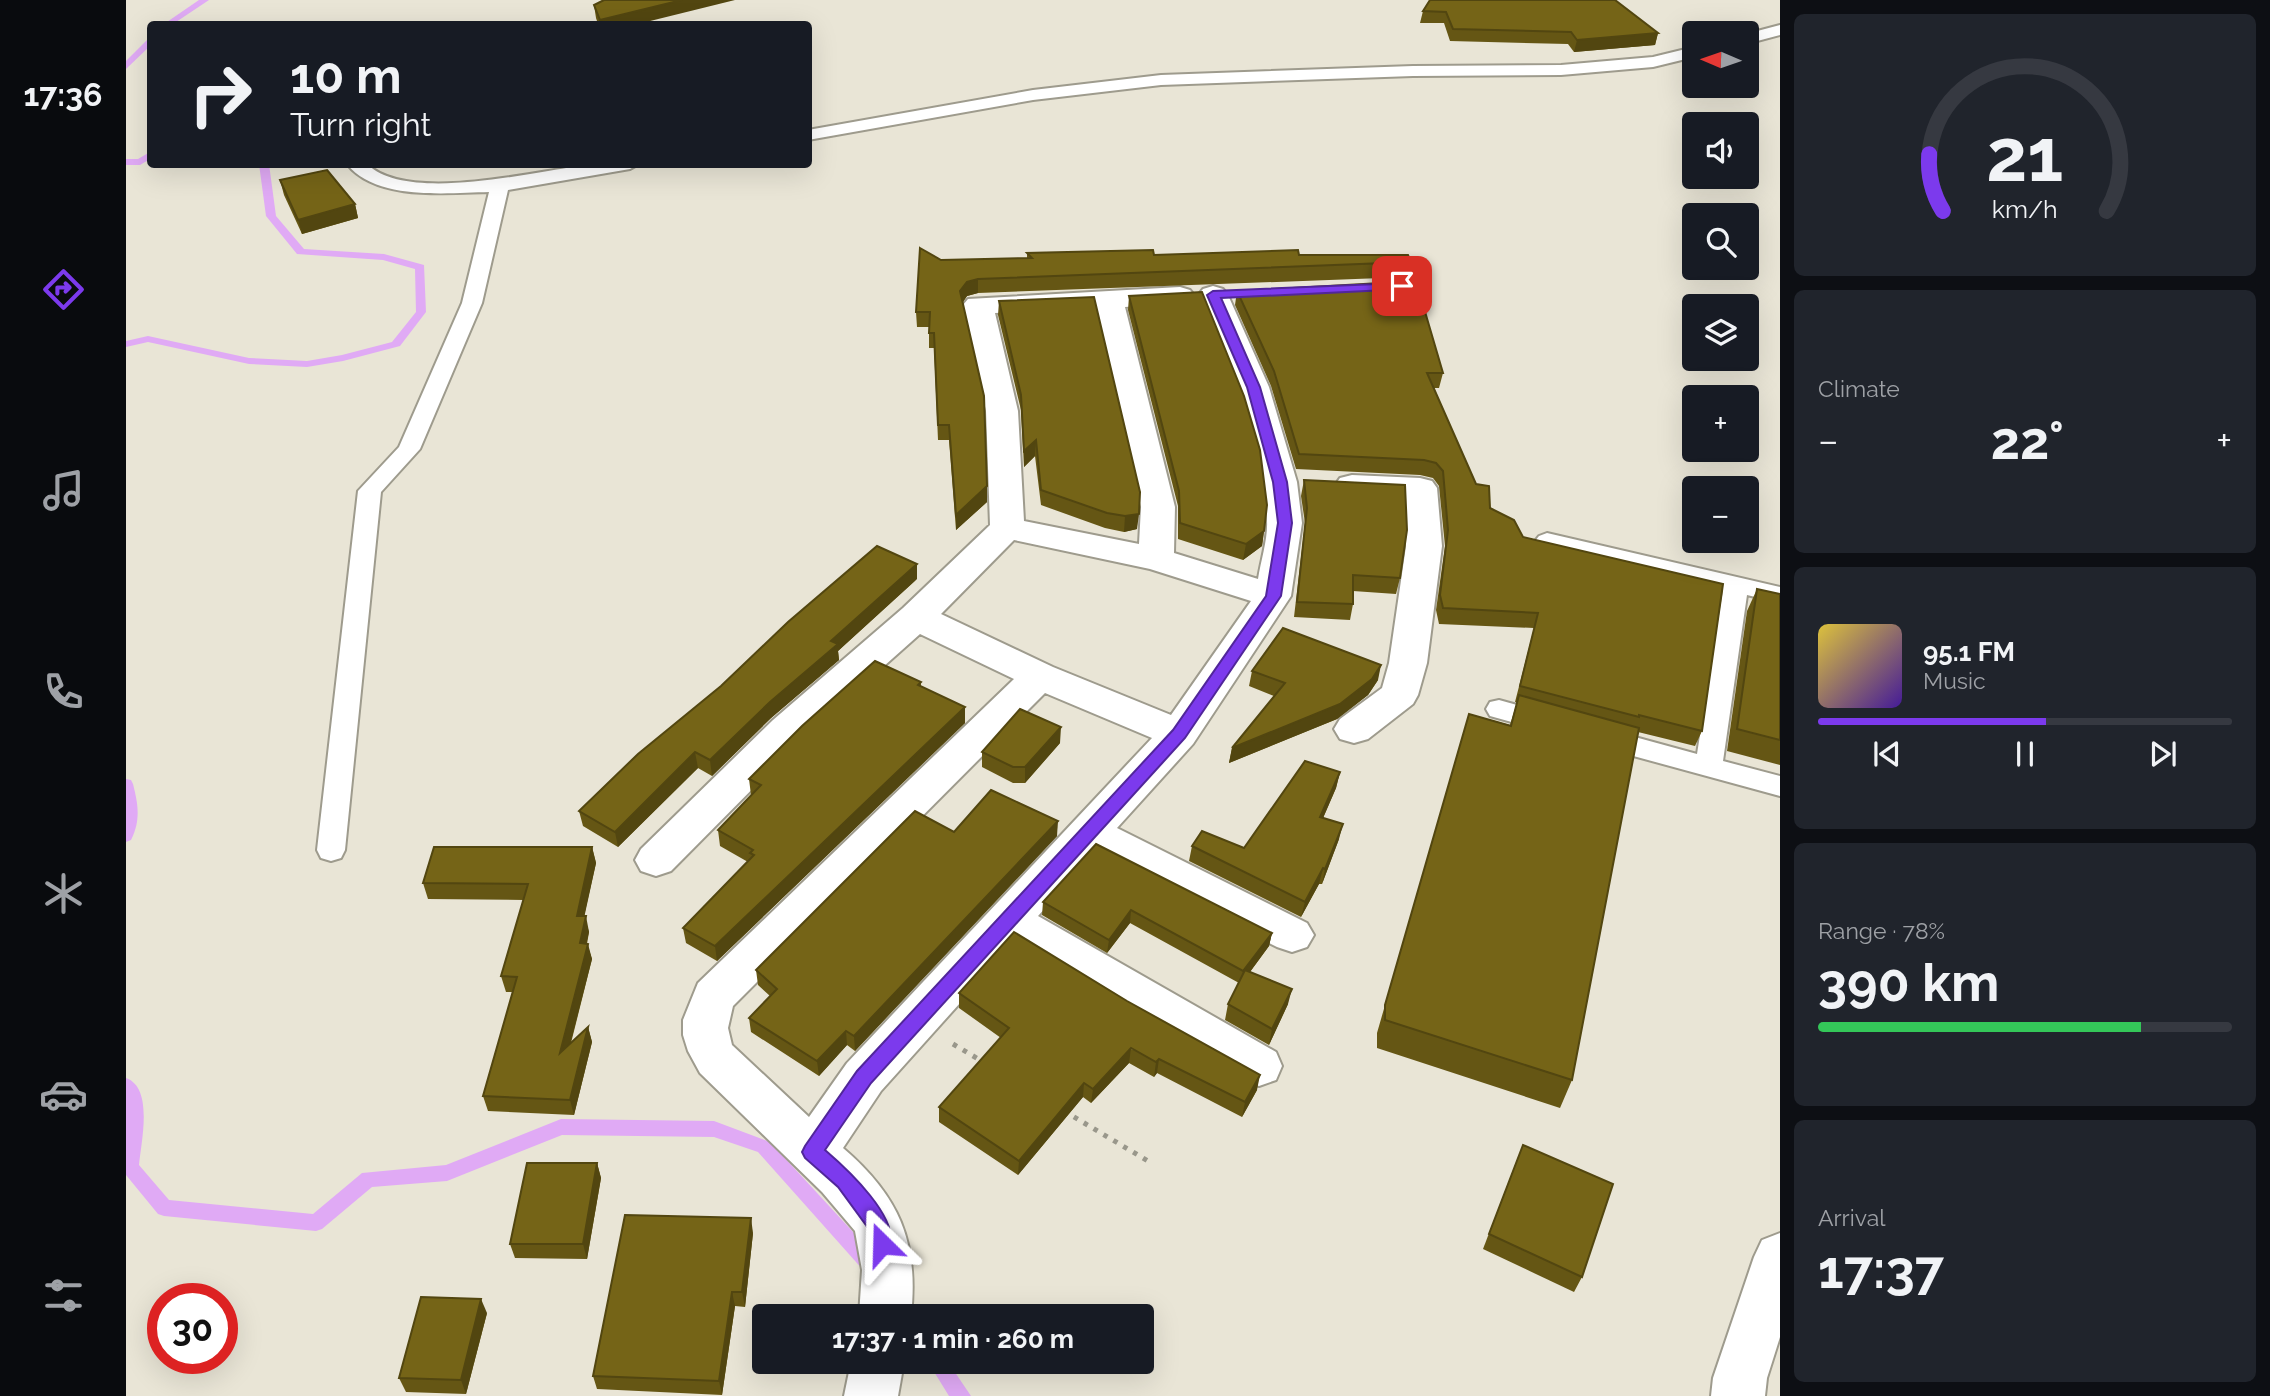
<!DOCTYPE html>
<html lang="en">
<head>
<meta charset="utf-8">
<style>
  body { margin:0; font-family:Raleway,sans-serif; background:#20242c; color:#f1f3f6; height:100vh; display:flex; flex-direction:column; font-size:26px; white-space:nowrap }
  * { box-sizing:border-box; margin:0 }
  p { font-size:23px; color:#9ea1a6 }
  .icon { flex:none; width:38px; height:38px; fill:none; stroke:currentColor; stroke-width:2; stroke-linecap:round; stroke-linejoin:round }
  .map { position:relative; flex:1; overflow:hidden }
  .side { display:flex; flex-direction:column; gap:14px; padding:14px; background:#0d0f14; width:490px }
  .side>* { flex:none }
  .banner { position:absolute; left:21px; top:21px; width:665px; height:147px; border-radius:7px; box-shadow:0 7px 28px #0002; background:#171b24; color:#f1f3f6; overflow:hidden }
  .needle { width:46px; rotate:272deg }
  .buttons { position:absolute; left:1556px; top:21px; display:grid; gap:14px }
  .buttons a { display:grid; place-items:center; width:77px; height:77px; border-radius:7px; background:#171b24; box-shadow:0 7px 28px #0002; font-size:35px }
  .speed { position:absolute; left:21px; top:1283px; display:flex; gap:14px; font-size:35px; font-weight:700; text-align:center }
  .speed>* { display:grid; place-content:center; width:91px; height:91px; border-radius:50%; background:#171b24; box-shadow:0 7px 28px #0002; line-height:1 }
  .speed .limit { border:10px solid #d22; background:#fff; color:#111 }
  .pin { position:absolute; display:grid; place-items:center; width:60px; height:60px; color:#fff; margin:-30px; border-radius:14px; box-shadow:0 4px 10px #0006 }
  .me { position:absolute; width:77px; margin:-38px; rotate:338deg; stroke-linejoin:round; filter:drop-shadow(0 0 5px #0008) }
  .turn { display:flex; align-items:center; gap:24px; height:147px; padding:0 28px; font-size:32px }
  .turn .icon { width:91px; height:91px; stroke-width:2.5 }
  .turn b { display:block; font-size:49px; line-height:60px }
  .big { font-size:52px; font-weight:700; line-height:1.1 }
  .side .tile { flex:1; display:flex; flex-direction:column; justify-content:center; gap:10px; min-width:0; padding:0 24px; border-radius:10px; background:#20242c }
  .side .dial { align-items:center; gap:0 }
  .dial svg { height:182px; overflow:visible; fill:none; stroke:#363941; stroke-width:7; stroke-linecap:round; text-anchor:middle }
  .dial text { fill:#f1f3f6; stroke:none }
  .song { display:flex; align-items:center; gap:21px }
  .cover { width:84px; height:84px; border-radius:10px; background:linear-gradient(135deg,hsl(50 70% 55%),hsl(260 70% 35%)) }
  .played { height:7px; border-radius:4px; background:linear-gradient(90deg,#7c3aed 55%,#363941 55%) }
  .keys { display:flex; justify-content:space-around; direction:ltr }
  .heat { display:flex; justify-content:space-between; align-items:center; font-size:38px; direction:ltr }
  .charge { height:10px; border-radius:5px; background:linear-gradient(90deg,#34c759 78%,#363941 0) }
  .trip { position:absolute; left:626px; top:1304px; width:402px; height:70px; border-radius:7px; background:#171b24; box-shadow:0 7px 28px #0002; font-weight:700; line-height:70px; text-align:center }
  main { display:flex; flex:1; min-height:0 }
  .dock { display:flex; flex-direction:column; width:126px; justify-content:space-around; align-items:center; background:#090b0e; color:#9ea1a6 }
  .dock .icon { width:49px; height:49px }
  .dock .on { color:#7c3aed }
  .dock b { font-size:32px; color:#f1f3f6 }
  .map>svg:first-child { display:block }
</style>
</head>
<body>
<main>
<nav class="dock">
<b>17:36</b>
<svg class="icon on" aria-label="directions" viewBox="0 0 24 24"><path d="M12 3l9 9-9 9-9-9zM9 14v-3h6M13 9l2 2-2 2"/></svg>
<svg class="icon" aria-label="music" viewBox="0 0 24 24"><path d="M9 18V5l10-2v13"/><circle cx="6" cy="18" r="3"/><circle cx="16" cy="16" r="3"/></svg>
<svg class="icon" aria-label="phone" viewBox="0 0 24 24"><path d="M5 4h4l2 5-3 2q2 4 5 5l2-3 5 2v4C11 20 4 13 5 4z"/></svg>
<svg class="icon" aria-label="climate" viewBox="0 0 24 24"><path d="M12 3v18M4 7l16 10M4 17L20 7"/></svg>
<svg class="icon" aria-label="car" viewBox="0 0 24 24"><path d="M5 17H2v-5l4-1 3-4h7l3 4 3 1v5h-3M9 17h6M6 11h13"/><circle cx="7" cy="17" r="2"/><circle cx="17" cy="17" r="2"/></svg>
<svg class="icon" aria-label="filters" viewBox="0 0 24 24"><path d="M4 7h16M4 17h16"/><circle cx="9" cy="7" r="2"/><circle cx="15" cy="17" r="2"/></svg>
</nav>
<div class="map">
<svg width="1654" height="1396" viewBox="0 0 1654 1396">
  <rect width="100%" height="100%" fill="#e9e5d6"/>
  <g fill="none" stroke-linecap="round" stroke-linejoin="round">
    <!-- stream -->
    <g fill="#e0aaf5" fill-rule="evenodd">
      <path d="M73,0H83L47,24H38Z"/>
      <path d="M21,40H24V46L0,69V61Z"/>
      <path d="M24,152V159L14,165H0V159H12Z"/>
      <path d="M133,164H143L150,216L178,249L258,254L298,265L300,312L274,346L217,361L181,367L123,364L22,342L0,347V341L22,336L123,358L181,361L216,355L266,342L290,312L289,269L257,260L171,254L140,216Z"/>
      <path d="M0,779L5,780L7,784C12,804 15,820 5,840L0,842Z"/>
      <path d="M0,1078C28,1088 15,1142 13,1165L43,1200L187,1214L236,1173L320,1165L435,1119L588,1121L644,1142L752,1259L754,1265L752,1271L745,1274L738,1271L632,1152L588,1137L436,1135L321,1181L246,1187L196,1229L190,1231L38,1216L32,1214L0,1175Z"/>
      <path d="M802,1362H822L845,1396H823Z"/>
    </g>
    <defs>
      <g id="service">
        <path d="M1654,25V35L1620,44V34Z"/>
        <path d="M1568,47V57L1527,67L1435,75L1287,76L1035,85L907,100L682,140V130L907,90L1035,75L1287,66L1435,65L1527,57Z"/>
        <path d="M221,164H241C283,205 416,169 469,164C483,163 498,164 513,164L504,169L382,190L356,303L294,449L255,492L219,850L215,858L205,861L195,858L191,850L232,491L273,447L336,303L363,192C321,193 250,201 221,164Z"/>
        <path d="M1421,533L1654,587V603L1621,595L1597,761L1654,776V796L1467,745L1463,738L1467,731L1476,728L1571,754L1597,590L1413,546L1409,541L1413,536Z"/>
        <path d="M1373,700L1431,716L1435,723L1431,730L1422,732L1364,716L1360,709L1364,702Z"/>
      </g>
      <g id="minor">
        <path d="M1087,286L1097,289L1102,295L1143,387L1171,482L1176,523L1165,596L1067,744L991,828L1181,923L1188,935L1181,947L1166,952L1151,947L968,854L912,916L1150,1052L1156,1066L1150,1080L1133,1086L1116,1080L887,944L755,1091L717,1148C773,1196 793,1242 785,1316H733L736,1270L729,1231L696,1192L574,1073L562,1051L557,1035V1020L572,983L888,679L794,634L675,740L545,871L530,876L515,871L509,860L515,849L647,720L777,608L864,525L860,411L837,305L842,299L1054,287L1064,290L1069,296L1064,302L999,307L1049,507L1048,553L1132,579C1135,560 1142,539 1141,521C1139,445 1101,363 1072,295L1077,289ZM969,309L1015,507L1013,544L898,521L892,411L869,313ZM888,540L1024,569L1125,601L1045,715L927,667L815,614ZM919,693L1026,738L721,1063L683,1117L606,1045L602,1028L607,1006Z"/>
        <path d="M1226,475L1294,478L1306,481L1311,488L1316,546L1301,663L1292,695L1287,704L1242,739L1228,743L1214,739L1208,729L1214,719L1256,688L1263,663L1280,546L1278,498L1214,492L1209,485L1214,478Z"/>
        <path d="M1654,1233V1337L1641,1378L1639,1396H1585L1587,1378L1628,1257L1636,1240Z"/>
        <path d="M725,1362H778L772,1396H718Z"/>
      </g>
    </defs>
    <!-- service casing -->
    <use href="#service" stroke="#9e9b8d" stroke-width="4"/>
    <!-- minor casing -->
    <use href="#minor" stroke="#9e9b8d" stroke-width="4"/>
    <!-- path -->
    <g stroke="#99978b" stroke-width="5" stroke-dasharray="4.5 7" stroke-linecap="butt">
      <path d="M827,1044L859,1063"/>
      <path d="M938,1111L1022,1161"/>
    </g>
    <!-- service -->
    <use href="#service" fill="#fff" fill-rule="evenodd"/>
    <!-- minor -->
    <use href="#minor" fill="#fff" fill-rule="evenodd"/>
  </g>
  <!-- wall -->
  <g fill="#655614">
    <path d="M1304,0L1532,33L1529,45L1448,52L1442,44L1324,41L1318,23H1294L1297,11Z"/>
    <path d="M468,5L512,24H472L470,18Z"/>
    <path d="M154,180L229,204L232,218L176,234L158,195Z"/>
    <path d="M901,253L1028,255H1173L1285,262L1282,277L852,293L841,296L837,302L861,502L830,530L823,440H812L808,348H803V327H791L790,312L815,260L901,258Z"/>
    <path d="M1111,291L1317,373L1313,388H1308L1350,484L1364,508L1397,537L1576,731L1569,746L1512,732L1446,1080L1434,1108L1251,1048V1033L1343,714L1384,725L1391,702H1389L1408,628L1313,624L1310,610L1319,546L1313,486L1307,478L1294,475L1170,469L1145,386L1109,305Z"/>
    <path d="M1003,296L1138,531L1136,546L1117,560L1052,539V506L1002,310Z"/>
    <path d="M873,301L1011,529L998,532L979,528L915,505L909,456L898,467L895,410L872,315Z"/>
    <path d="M1178,480L1274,578L1270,594L1227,591V604L1224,620L1168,617L1179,523L1175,496Z"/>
    <path d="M791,579L712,651L713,660L645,718L586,776L572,768L492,847L457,826L453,811Z"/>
    <path d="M1631,589L1654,594V765L1601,751L1621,611Z"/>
    <path d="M1126,671L1252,680L1242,695L1211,719L1103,763L1106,748L1148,696L1123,686Z"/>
    <path d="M795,682V686L839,723L591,961L560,943L557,928L622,862L594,846L592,830L625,795L623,779Z"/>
    <path d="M934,743L899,783H887L856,767V752Z"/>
    <path d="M1214,772L1210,788L1197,818L1213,839L1196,884H1193L1175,917L1063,861L1066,846L1118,848Z"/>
    <path d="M828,832L931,836L729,1051L721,1045L693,1076L625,1032L623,1018L644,996L632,985L630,970Z"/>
    <path d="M970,844L1146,933L1143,946L1124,972L1162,1004L1143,1045L1099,1020L1102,1004L1113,983L1004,923L981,953L916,915L917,902Z"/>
    <path d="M466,847L470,863L458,916L463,932L461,944L466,959L445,1043L462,1027L466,1042L448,1115L362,1111L357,1096L387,992H380L375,976L398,900L302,899L297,883Z"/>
    <path d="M833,993L1131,1090L1116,1117L1031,1073L1028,1077L1003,1063L965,1103L957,1097L892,1175L813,1122V1107L875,1038L833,1008Z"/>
    <path d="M1391,1160L1456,1277L1448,1292L1357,1249Z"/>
    <path d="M471,1163L475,1178L461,1259L389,1258L384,1244Z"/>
    <path d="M627,1233L619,1307L609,1306L596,1395L471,1389L467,1376Z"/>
    <path d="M361,1313L340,1394L280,1392L273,1378Z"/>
  </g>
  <!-- shaded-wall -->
  <g fill="#524610">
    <path d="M556,0H609L512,24H474V20Z"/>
    <path d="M1532,33L1529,45L1448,52L1451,40Z"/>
    <path d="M229,204L232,218L176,234L172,220Z"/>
    <path d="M852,279V293L841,296L834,306V291L841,282Z"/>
    <path d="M910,440L909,456L898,467V451Z"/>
    <path d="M861,486V502L830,530V515Z"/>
    <path d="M1013,514L1011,529L998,532L999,516Z"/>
    <path d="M1138,531L1136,546L1117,560L1120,544Z"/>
    <path d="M791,564V579L712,651L713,660L645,718L586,776L584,760L705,641Z"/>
    <path d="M1255,665L1252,680L1242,695L1211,719L1103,763L1106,748Z"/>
    <path d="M839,707V723L591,961L589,946Z"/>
    <path d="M935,727L934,743L899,783V767Z"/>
    <path d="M569,752L572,768L492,847L489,832Z"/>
    <path d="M1214,772L1210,788L1191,832L1194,817Z"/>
    <path d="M932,821L931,836L729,1051L728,1036Z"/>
    <path d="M1217,824L1213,839L1196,884L1199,869Z"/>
    <path d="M466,847L470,863L455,932L451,916Z"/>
    <path d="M1197,868L1193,884L1175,917L1179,902Z"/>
    <path d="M1005,910L1004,923L981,953L983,940Z"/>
    <path d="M460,916L463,932L457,958L454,943Z"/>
    <path d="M1146,933L1143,946L1115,984L1117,971Z"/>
    <path d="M462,944L466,959L438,1068L434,1053Z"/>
    <path d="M1166,989L1162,1004L1143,1045L1146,1029Z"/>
    <path d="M462,1027L466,1042L448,1115L444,1100Z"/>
    <path d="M720,1031L721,1045L693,1076L691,1061Z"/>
    <path d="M1005,1048L1003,1063L965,1103L967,1089Z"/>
    <path d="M1033,1059L1031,1073L1028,1077L1030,1062Z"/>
    <path d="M1134,1075L1131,1090L1116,1117L1119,1102Z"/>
    <path d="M958,1083L957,1097L892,1175L893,1161Z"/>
    <path d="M471,1163L475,1178L461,1259L457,1244Z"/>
    <path d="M625,1218L627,1233L619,1307L616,1292Z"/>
    <path d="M606,1292L609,1306L596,1395L593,1381Z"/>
    <path d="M355,1299L361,1313L340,1394L335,1380Z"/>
  </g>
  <!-- building -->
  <g fill="#756417" stroke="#524610" stroke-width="2">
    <path d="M478,0H556L474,20L468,5Z"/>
    <path d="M1304,0H1489L1532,33L1451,40L1445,32L1327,29L1320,12L1297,11Z"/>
    <path d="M201,170L229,204L172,220L154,180Z"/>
    <path d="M794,248L815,260L906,258L901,253L1027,250L1028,255L1172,250L1173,255H1282L1285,262L852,279L841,282L834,291L858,396L861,486L830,515L823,425H812L808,333H803L804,312H790Z"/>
    <path d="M1290,281L1317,373H1301L1350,484L1363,486L1364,508L1388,520L1397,537L1597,584L1576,731L1513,715V717L1394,686L1412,613L1317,608L1314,595L1322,530L1317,471L1310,463L1298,460L1173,454L1148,371L1111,291Z"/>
    <path d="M1076,292L1118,396L1134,450L1141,505L1138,531L1120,544L1054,523L1053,491L1003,296Z"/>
    <path d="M968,297L1014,492L1013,514L999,516L981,513L915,490L910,440L898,451L895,395L873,301Z"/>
    <path d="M1178,480L1279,485L1281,530L1274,578L1227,575V604L1171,602L1181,508Z"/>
    <path d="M751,546L791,564L705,641L712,644L644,702L584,760L569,752L489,832L453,811L512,754L595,686L662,622Z"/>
    <path d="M1631,589L1654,594V740L1611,729Z"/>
    <path d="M1157,628L1255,665L1246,679L1214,704L1106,748L1159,683L1126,671Z"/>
    <path d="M749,661L795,682L792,685L839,707L589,946L557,928L628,855L624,853L627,850L592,830L635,785L623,779L676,726Z"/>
    <path d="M1393,695L1513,728L1446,1080L1259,1020V1005L1343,714L1385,726Z"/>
    <path d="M894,709L935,727L899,767H887L856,752Z"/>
    <path d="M1179,761L1214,772L1194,817L1217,824L1199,869L1197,868L1179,902L1066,846L1076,831L1118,848Z"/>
    <path d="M865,790L932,821L728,1036L720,1031L691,1061L623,1018L651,989L630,970L789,811L828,832Z"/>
    <path d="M970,844L1146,933L1117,971L1005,910L983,940L917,902Z"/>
    <path d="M308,847H466L451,916H460L454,943L462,944L434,1053L462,1027L444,1100L357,1096L391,977L375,976L402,884L297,883Z"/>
    <path d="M888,932L1001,1001L1134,1075L1119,1102L1033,1059L1030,1062L1005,1048L967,1089L958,1083L893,1161L813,1107L883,1028L833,993Z"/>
    <path d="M1119,970L1166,989L1146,1029L1102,1004Z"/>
    <path d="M1397,1145L1487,1184L1456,1277L1363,1234Z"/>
    <path d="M401,1163H471L457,1244H384Z"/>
    <path d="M499,1215L625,1218L616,1292H606L593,1381L467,1376Z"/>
    <path d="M295,1297L355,1299L335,1380L273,1378Z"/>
  </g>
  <!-- route -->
  <path fill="#7c3aed" stroke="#51269a" stroke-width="2" d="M1276,283L1281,284V289L1095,298L1134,387L1161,482L1166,523L1155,596L1059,738L745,1083L699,1150C720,1168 777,1220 763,1250L756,1253L748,1250L742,1228L712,1187L679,1158L676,1152L679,1146L731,1071L1047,730L1140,596L1152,523L1147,482L1121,387L1081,295L1087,291Z"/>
</svg>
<div class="buttons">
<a><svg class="needle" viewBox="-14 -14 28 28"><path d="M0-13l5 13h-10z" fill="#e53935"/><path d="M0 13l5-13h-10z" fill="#9ea1a6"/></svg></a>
<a><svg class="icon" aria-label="sound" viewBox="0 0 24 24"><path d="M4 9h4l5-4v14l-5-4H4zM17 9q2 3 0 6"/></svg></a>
<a><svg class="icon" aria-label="search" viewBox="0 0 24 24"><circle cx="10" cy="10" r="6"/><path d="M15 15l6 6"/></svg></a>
<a><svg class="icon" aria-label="layers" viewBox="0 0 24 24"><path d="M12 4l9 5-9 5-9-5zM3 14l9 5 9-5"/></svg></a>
<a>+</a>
<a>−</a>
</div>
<div class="speed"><div class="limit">30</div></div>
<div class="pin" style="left:1276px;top:286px;background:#d93025"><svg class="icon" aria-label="arrive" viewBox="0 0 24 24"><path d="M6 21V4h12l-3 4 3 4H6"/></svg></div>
<svg class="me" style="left:756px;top:1244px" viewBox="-20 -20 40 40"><path d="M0-17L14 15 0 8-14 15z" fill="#7c3aed" stroke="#fff" stroke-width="4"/></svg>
<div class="trip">17:37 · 1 min · 260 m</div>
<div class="banner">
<div class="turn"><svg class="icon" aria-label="right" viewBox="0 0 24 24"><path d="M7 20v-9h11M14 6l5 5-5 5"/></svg><div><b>10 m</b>Turn right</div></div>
</div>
</div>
<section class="side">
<div class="tile dial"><svg viewBox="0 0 100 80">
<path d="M14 69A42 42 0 1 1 86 69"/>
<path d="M14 69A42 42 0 0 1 8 44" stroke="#7c3aed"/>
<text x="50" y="56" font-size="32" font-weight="700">21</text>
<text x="50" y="72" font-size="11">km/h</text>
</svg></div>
<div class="tile"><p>Climate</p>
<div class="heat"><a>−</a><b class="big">22°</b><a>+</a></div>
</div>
<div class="tile">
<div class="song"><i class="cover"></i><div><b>95.1 FM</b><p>Music</p></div></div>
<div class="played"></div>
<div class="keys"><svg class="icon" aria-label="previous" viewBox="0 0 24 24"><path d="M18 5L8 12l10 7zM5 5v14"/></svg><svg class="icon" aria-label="pause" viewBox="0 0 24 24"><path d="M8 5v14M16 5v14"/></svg><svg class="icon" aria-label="next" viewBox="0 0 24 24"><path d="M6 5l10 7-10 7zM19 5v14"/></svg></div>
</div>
<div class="tile"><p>Range · 78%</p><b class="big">390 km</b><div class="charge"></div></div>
<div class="tile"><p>Arrival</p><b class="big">17:37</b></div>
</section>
</main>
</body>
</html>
